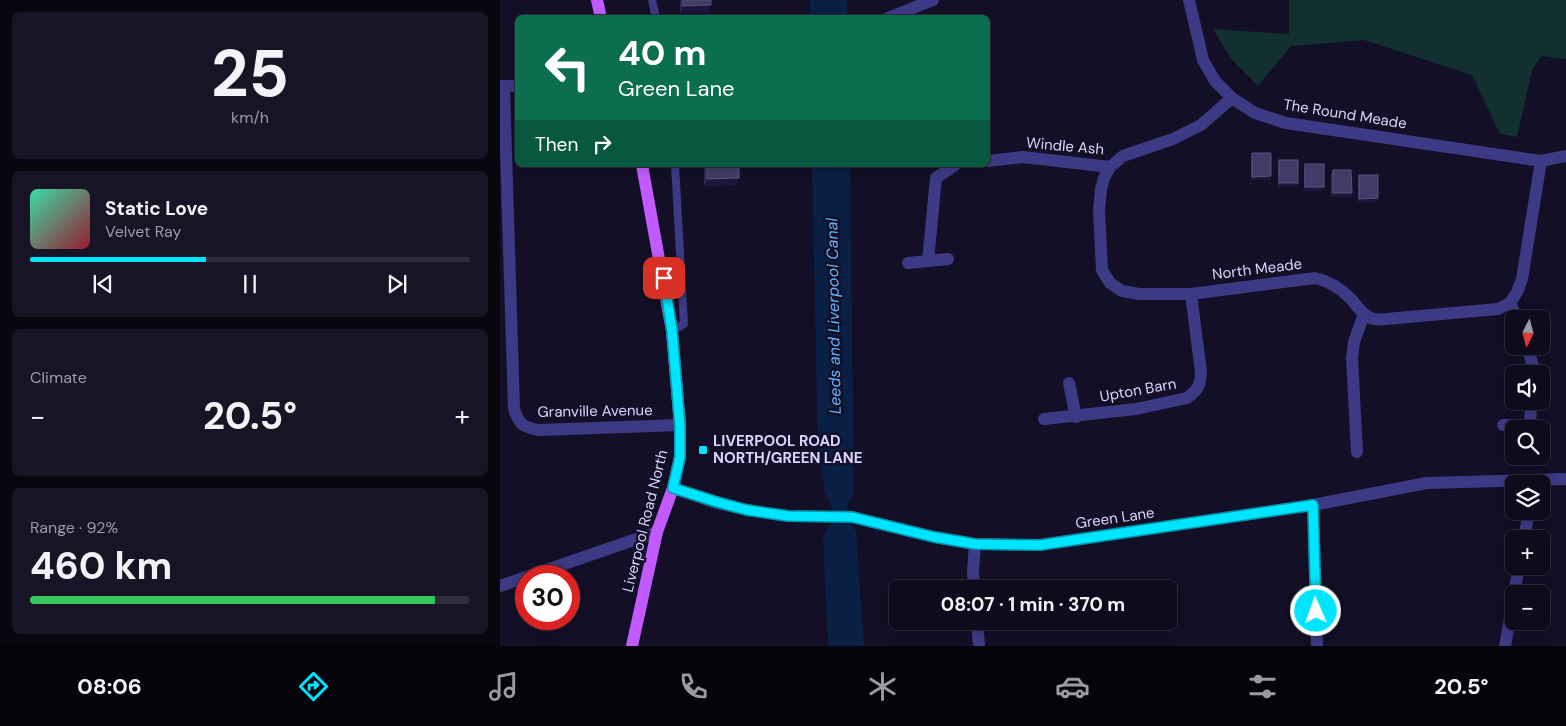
<!DOCTYPE html>
<html lang="en">
<head>
<meta charset="utf-8">
<style>
  body { margin:0; font-family:"DM Sans",sans-serif; background:#171425; color:#f1f3f6; height:100vh; display:flex; flex-direction:column; font-size:19px; white-space:nowrap }
  * { box-sizing:border-box; margin:0 }
  p { font-size:16px; color:#9b9ba3 }
  .icon { flex:none; width:28px; height:28px; fill:none; stroke:currentColor; stroke-width:2; stroke-linecap:round; stroke-linejoin:round }
  .map { position:relative; flex:1; overflow:hidden }
  .side { display:flex; flex-direction:column; gap:12px; padding:12px; background:#08060f; width:500px }
  .side>* { flex:none }
  .top-card { position:absolute; left:15px; top:15px; width:475px; height:152px; border-radius:8px; box-shadow:0 2px 12px #0003,0 0 0 1px #2e2b3b; background:#0b6e4f; color:#fff; overflow:hidden }
  .needle { width:32px; rotate:186deg }
  .controls { position:absolute; left:1005px; top:310px; display:grid; gap:10px }
  .controls a { display:grid; place-items:center; width:45px; height:45px; border-radius:8px; background:#0e0b1c; box-shadow:0 2px 12px #0003,0 0 0 1px #2e2b3b; font-size:25px }
  .speed { position:absolute; left:15px; top:565px; display:flex; gap:10px; font-size:25px; font-weight:700; text-align:center }
  .speed>* { display:grid; place-content:center; width:65px; height:65px; border-radius:50%; background:#0e0b1c; box-shadow:0 2px 12px #0003,0 0 0 1px #2e2b3b; line-height:1 }
  .speed .limit { border:8px solid #d22; background:#fff; color:#111 }
  .pin { position:absolute; display:grid; place-items:center; width:42px; height:42px; color:#fff; margin:-21px; border-radius:10px; box-shadow:0 2px 8px #0006 }
  .me { position:absolute; width:55px; margin:-28px; rotate:358deg; stroke-linejoin:round; filter:drop-shadow(0 0 4px #0008) }
  .turn { display:flex; align-items:center; gap:18px; height:105px; padding:0 20px; font-size:22px }
  .turn .icon { width:65px; height:65px; stroke-width:2.5 }
  .turn b { display:block; font-size:35px; line-height:42px }
  .then { display:flex; align-items:center; height:48px; padding:0 20px; background:#0003; gap:10px; font-size:19px }
  .big { font-size:38px; font-weight:700; line-height:1.1 }
  .side .card { flex:1; display:flex; flex-direction:column; justify-content:center; gap:8px; min-width:0; padding:0 18px; border-radius:8px; background:#171425 }
  .side .dial { align-items:center; gap:0 }
  .dial b { font-size:65px; line-height:1 }
  .song { display:flex; align-items:center; gap:15px }
  .cover { width:60px; height:60px; border-radius:8px; background:linear-gradient(135deg,hsl(160 70% 55%),hsl(350 70% 35%)) }
  .played { height:5px; border-radius:2px; background:linear-gradient(90deg,#00e5ff 40%,#2e2b3b 40%) }
  .keys { display:flex; justify-content:space-around; direction:ltr }
  .heat { display:flex; justify-content:space-between; align-items:center; font-size:28px; direction:ltr }
  .charge { height:8px; border-radius:4px; background:linear-gradient(90deg,#34c759 92%,#2e2b3b 0) }
  .trip { position:absolute; left:389px; top:580px; width:288px; height:50px; border-radius:8px; background:#0e0b1c; box-shadow:0 2px 12px #0003,0 0 0 1px #2e2b3b; font-weight:700; line-height:50px; text-align:center }
  .tabs { display:flex; height:80px; justify-content:space-around; align-items:center; background:#06040b; color:#9b9ba3 }
  .tabs .icon { width:35px; height:35px }
  .tabs .current { color:#00e5ff }
  .tabs b { font-size:22px; color:#f1f3f6 }
  main { display:flex; flex:1; min-height:0 }
  .map>svg:first-child { display:block }
</style>
</head>
<body>
<main>
<section class="side">
<div class="card dial"><b>25</b><p>km/h</p></div>
<div class="card">
<div class="song"><i class="cover"></i><div><b>Static Love</b><p>Velvet Ray</p></div></div>
<div class="played"></div>
<div class="keys"><svg class="icon" aria-label="previous" viewBox="0 0 24 24"><path d="M18 5L8 12l10 7zM5 5v14"/></svg><svg class="icon" aria-label="pause" viewBox="0 0 24 24"><path d="M8 5v14M16 5v14"/></svg><svg class="icon" aria-label="next" viewBox="0 0 24 24"><path d="M6 5l10 7-10 7zM19 5v14"/></svg></div>
</div>
<div class="card"><p>Climate</p>
<div class="heat"><a>−</a><b class="big">20.5°</b><a>+</a></div>
</div>
<div class="card"><p>Range · 92%</p><b class="big">460 km</b><div class="charge"></div></div>
</section>
<div class="map">
<svg width="1066" height="646" viewBox="0 0 1066 646">
  <rect width="100%" height="100%" fill="#130f26"/>
  <!-- green -->
  <path fill="#12302f" d="M789,0H1066V59L1042,56L1032,70L1017,137L1000,134L972,75L864,40L791,46L758,86L731,59L713,29L789,34Z"/>
  <!-- water -->
  <g fill="#0a1f44">
    <rect x="310" y="0" width="37" height="17"/>
    <path d="M312,165H350L354,491C345,510 342,514 356,531L364,646H328L323,537L333,521L332,507L325,492L318,454Z"/>
  </g>
  <g fill="none" stroke-linecap="round" stroke-linejoin="round">
    <!-- lane -->
    <g stroke="#3d3a85" stroke-width="8">
      <path d="M152,0L156,18"/>
      <path d="M172,331L184,324L175,165"/>
    </g>
    <!-- street -->
    <g stroke="#3d3a85" stroke-width="12">
      <path d="M689,0L703,60L715,81L732,98L755,113L786,123L1041,161L1066,156"/>
      <path d="M388,18L433,0"/>
      <path d="M0,86H18"/>
      <path d="M4,87L14,409C19,425 23,427 39,430L180,425"/>
      <path d="M732,98L701,125L673,139L623,156L610,167L604,178L601,189L599,211L602,270L610,283L622,291L639,294H691L815,278C829,281 840,288 850,298C857,305 863,317 874,319C878,320 883,319 886,319L998,309L1010,303L1017,292L1022,279L1041,161"/>
      <path d="M488,161L523,157L610,167"/>
      <path d="M428,261L436,178L455,165"/>
      <path d="M408,263L448,259"/>
      <path d="M1010,303L1017,319"/>
      <path d="M1027,346L1034,369V374"/>
      <path d="M569,383L576,417"/>
      <path d="M544,419L636,409L687,398C699,389 700,386 701,372L691,294"/>
      <path d="M1003,425H1029"/>
      <path d="M1030,429L1031,401"/>
      <path d="M857,452L852,358L854,342L864,314"/>
      <path d="M173,488L217,503L247,510L288,516L352,517L434,537L475,544L540,545L813,505L927,483L1066,479"/>
      <path d="M813,505L817,646"/>
      <path d="M1024,539L1029,511"/>
      <path d="M29,576L157,532"/>
      <path d="M0,586L26,577"/>
      <path d="M474,589L473,572L475,544"/>
      <path d="M1014,594L1019,566"/>
      <path d="M477,621L479,646"/>
      <path d="M1005,646L1014,597"/>
    </g>
    <!-- primary -->
    <g stroke="#c25bff" stroke-width="12">
      <path d="M97,0L101,18"/>
      <path d="M132,646L157,532L173,488L180,457V425L172,331L142,165"/>
    </g>
  </g>
  <!-- wall -->
  <g fill="#312854">
    <path d="M180,0H211V5L209,13H180Z"/>
    <path d="M752,153L770,180H751V157Z"/>
    <path d="M779,160L798,183L797,187H778V164Z"/>
    <path d="M805,164L824,187L823,191H804V168Z"/>
    <path d="M204,165H239L236,185L204,186Z"/>
    <path d="M833,170L852,193L850,197H831V174Z"/>
    <path d="M859,175L878,198L877,202H858V179Z"/>
  </g>
  <!-- shaded-wall -->
  <g fill="#1d163a">
    <path d="M211,5L209,13H180L183,6Z"/>
    <path d="M771,176L770,180H751L752,177Z"/>
    <path d="M239,178L236,185L204,186L207,179Z"/>
    <path d="M779,183H798L797,187H778Z"/>
    <path d="M805,187H824L823,191H804Z"/>
    <path d="M833,193H852L850,197H831Z"/>
    <path d="M878,198L877,202H858L859,199Z"/>
  </g>
  <!-- building -->
  <g fill="#433a66" stroke="#5a527e">
    <path d="M183,0H211V5L183,6Z"/>
    <rect x="190" y="15" width="22" height="3"/>
    <path d="M752,153H771V176L752,177Z"/>
    <rect x="779" y="160" width="19" height="23"/>
    <rect x="805" y="164" width="19" height="23"/>
    <path d="M207,165H239V178L207,179Z"/>
    <path d="M833,170H851L852,193H833Z"/>
    <path d="M859,175H878V198L859,199Z"/>
  </g>
  <g fill="none" stroke-linecap="round" stroke-linejoin="round">
    <defs>
      <path id="route" d="M164,278L172,331L180,426V457L173,488L217,502L247,510L288,516L352,517L434,537L475,544L540,545L813,505L816,611"/>
    </defs>
    <!-- route casing -->
    <use href="#route" stroke="#0095a6" stroke-width="12"/>
    <!-- route -->
    <use href="#route" stroke="#00e5ff" stroke-width="9"/>
  </g>
  <!-- markers -->
  <rect fill="#00e5ff" stroke="#130f26" stroke-width="2" x="198" y="445" width="10" height="10" rx="2.5"/>
  <g text-anchor="middle" stroke-width="5" stroke-linejoin="round" paint-order="stroke">
    <!-- street labels -->
    <g font-size="15" fill="#d9d4ff" stroke="#130f26">
      <text transform="translate(845 114) rotate(9)" y="5">The Round Meade</text>
      <text transform="translate(565 146) rotate(5)" y="5">Windle Ash</text>
      <text transform="translate(757 269) rotate(-7)" y="5">North Meade</text>
      <text transform="translate(638 390) rotate(-10)" y="5">Upton Barn</text>
      <text transform="translate(95 411) rotate(-1)" y="5">Granville Avenue</text>
      <text transform="translate(615 518) rotate(-8)" y="5">Green Lane</text>
      <text transform="translate(145 521) rotate(-76)" y="5">Liverpool Road North</text>
    </g>
    <!-- poi labels -->
    <g font-size="15" font-weight="bold" fill="#d9d4ff" stroke="#130f26" text-anchor="start">
      <text x="213" y="446">LIVERPOOL ROAD<tspan x="213" dy="17">NORTH/GREEN LANE</tspan></text>
    </g>
    <!-- water labels -->
    <g font-size="16" font-style="italic" fill="#62b6ff" stroke="#130f26">
      <text transform="translate(333 316) rotate(-91)" y="6">Leeds and Liverpool Canal</text>
    </g>
  </g>
</svg>
<div class="controls">
<a><svg class="needle" viewBox="-14 -14 28 28"><path d="M0-13l5 13h-10z" fill="#e53935"/><path d="M0 13l5-13h-10z" fill="#9b9ba3"/></svg></a>
<a><svg class="icon" aria-label="sound" viewBox="0 0 24 24"><path d="M4 9h4l5-4v14l-5-4H4zM17 9q2 3 0 6"/></svg></a>
<a><svg class="icon" aria-label="search" viewBox="0 0 24 24"><circle cx="10" cy="10" r="6"/><path d="M15 15l6 6"/></svg></a>
<a><svg class="icon" aria-label="layers" viewBox="0 0 24 24"><path d="M12 4l9 5-9 5-9-5zM3 14l9 5 9-5"/></svg></a>
<a>+</a>
<a>−</a>
</div>
<div class="speed"><div class="limit">30</div></div>
<div class="pin" style="left:164px;top:278px;background:#d93025"><svg class="icon" aria-label="arrive" viewBox="0 0 24 24"><path d="M6 21V4h12l-3 4 3 4H6"/></svg></div>
<svg class="me" style="left:816px;top:611px" viewBox="-20 -20 40 40"><circle r="17" fill="#00e5ff" stroke="#fff" stroke-width="3"/><path d="M0-11L8 9 0 5-8 9z" fill="#fff"/></svg>
<div class="trip">08:07 · 1 min · 370 m</div>
<div class="top-card">
<div class="turn"><svg class="icon" aria-label="left" viewBox="0 0 24 24"><path d="M17 20v-9H6M10 6l-5 5 5 5"/></svg><div><b>40 m</b>Green Lane</div></div>
<div class="then">Then<svg class="icon" aria-label="right" viewBox="0 0 24 24"><path d="M7 20v-9h11M14 6l5 5-5 5"/></svg></div>
</div>
</div>
</main>
<nav class="tabs">
<b>08:06</b>
<svg class="icon current" aria-label="directions" viewBox="0 0 24 24"><path d="M12 3l9 9-9 9-9-9zM9 14v-3h6M13 9l2 2-2 2"/></svg>
<svg class="icon" aria-label="music" viewBox="0 0 24 24"><path d="M9 18V5l10-2v13"/><circle cx="6" cy="18" r="3"/><circle cx="16" cy="16" r="3"/></svg>
<svg class="icon" aria-label="phone" viewBox="0 0 24 24"><path d="M5 4h4l2 5-3 2q2 4 5 5l2-3 5 2v4C11 20 4 13 5 4z"/></svg>
<svg class="icon" aria-label="climate" viewBox="0 0 24 24"><path d="M12 3v18M4 7l16 10M4 17L20 7"/></svg>
<svg class="icon" aria-label="car" viewBox="0 0 24 24"><path d="M5 17H2v-5l4-1 3-4h7l3 4 3 1v5h-3M9 17h6M6 11h13"/><circle cx="7" cy="17" r="2"/><circle cx="17" cy="17" r="2"/></svg>
<svg class="icon" aria-label="filters" viewBox="0 0 24 24"><path d="M4 7h16M4 17h16"/><circle cx="9" cy="7" r="2"/><circle cx="15" cy="17" r="2"/></svg>
<b>20.5°</b>
</nav>
</body>
</html>
